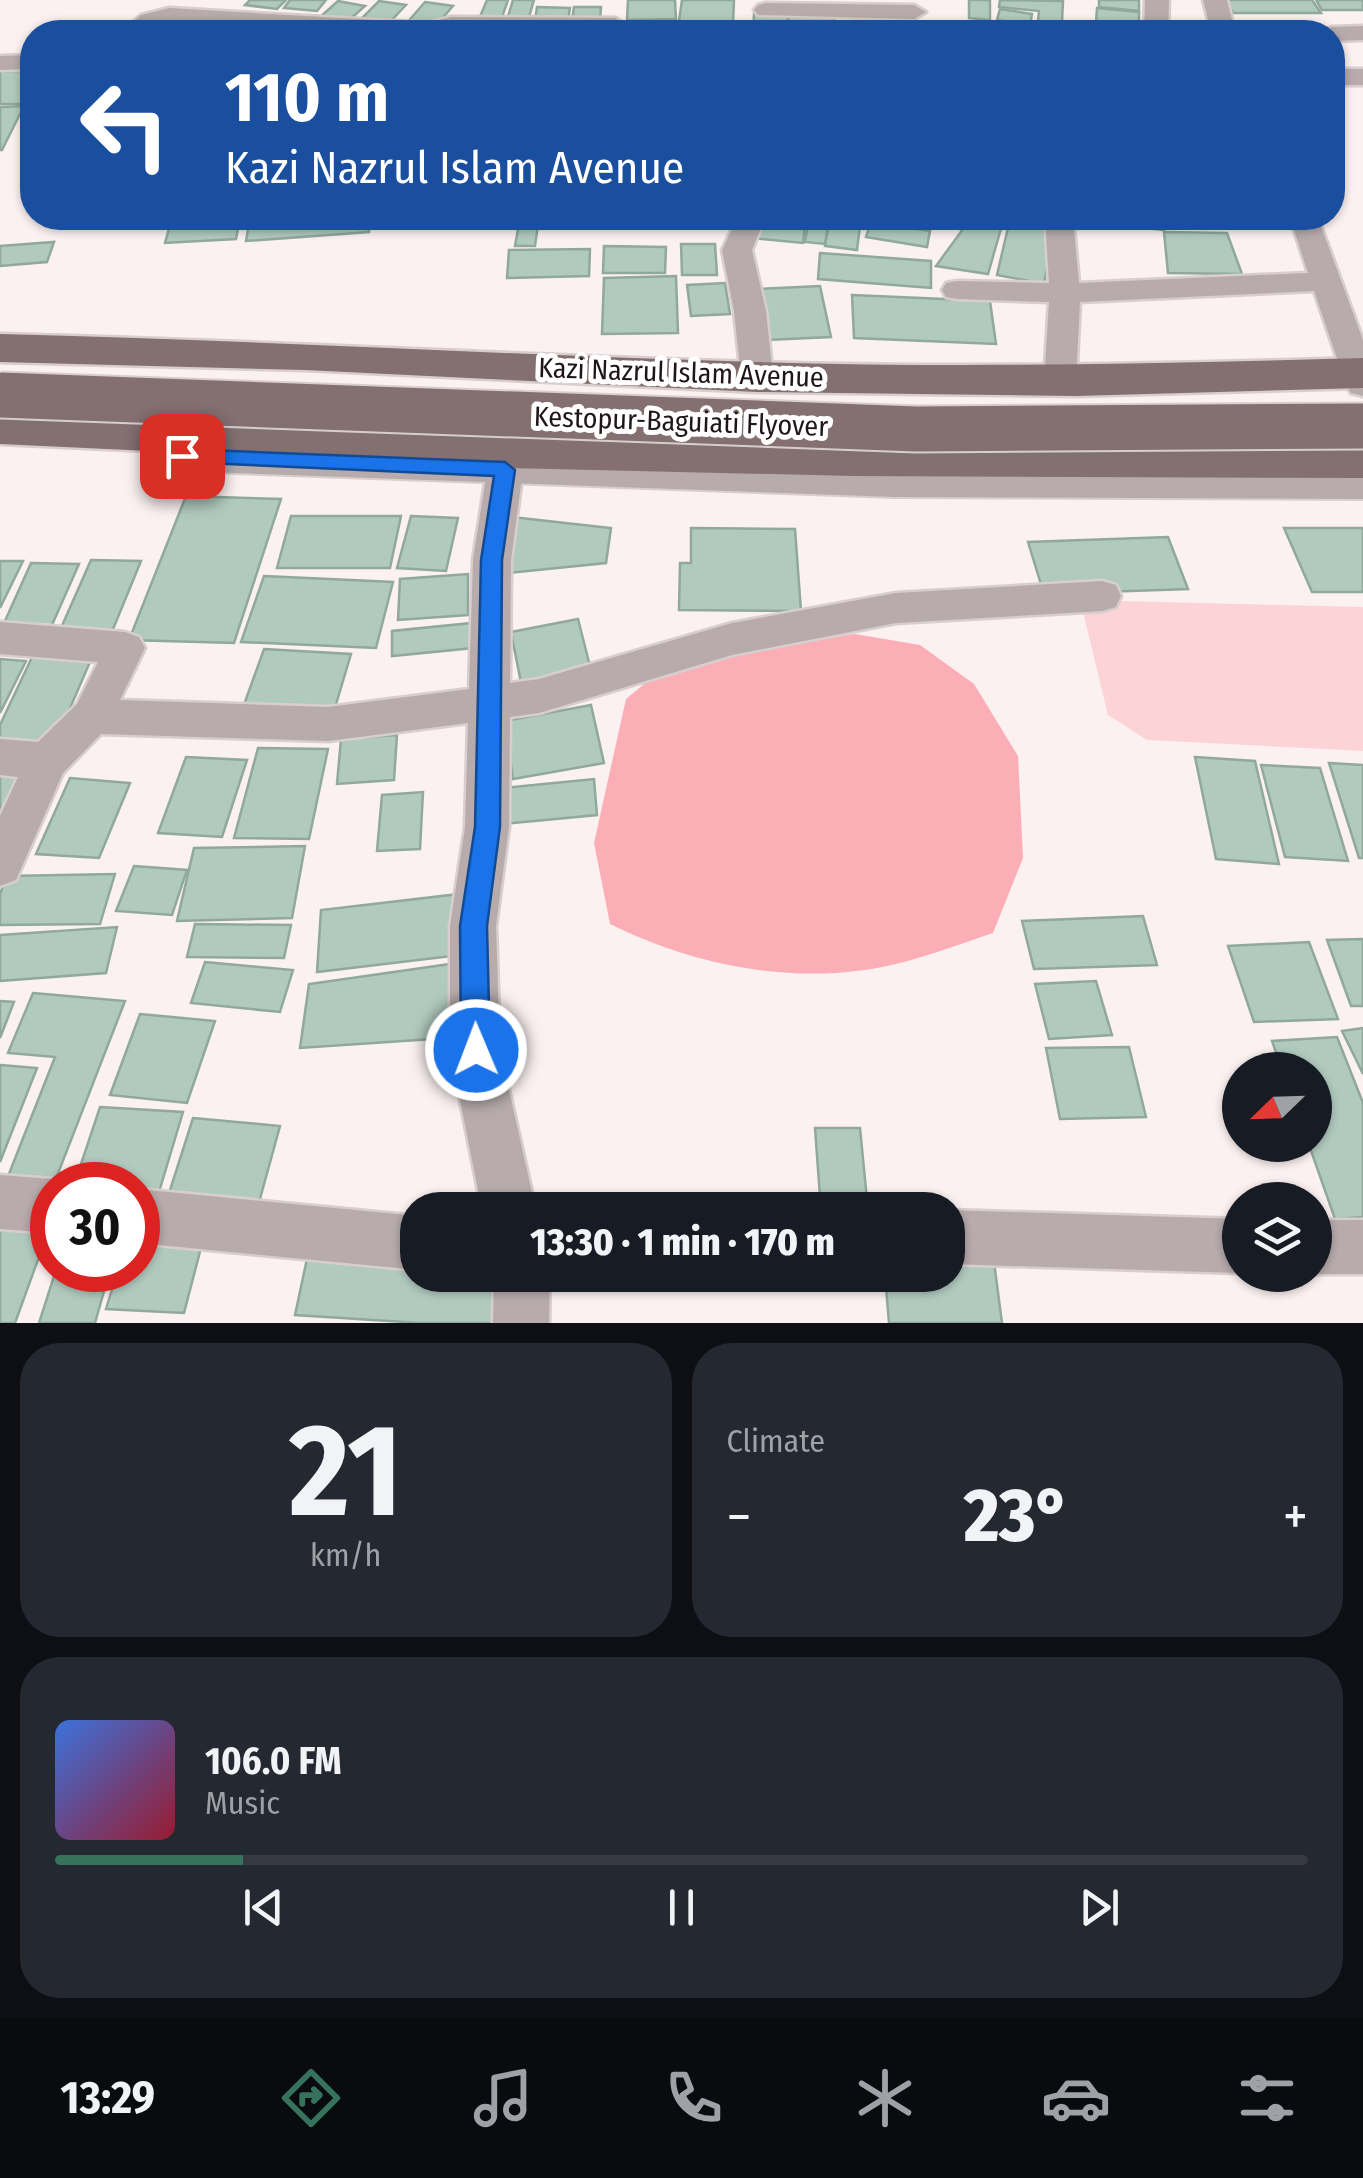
<!DOCTYPE html>
<html lang="en">
<head>
<meta charset="utf-8">
<style>
  body { margin:0; font-family:"Fira Sans Condensed",sans-serif; background:#242831; color:#f1f3f6; height:100vh; display:flex; flex-direction:column; font-size:38px; white-space:nowrap }
  * { box-sizing:border-box; margin:0 }
  p { font-size:32px; color:#9ea1a6 }
  .icon { flex:none; width:55px; height:55px; fill:none; stroke:currentColor; stroke-width:2; stroke-linecap:round; stroke-linejoin:round }
  .map { position:relative; height:1323px; overflow:hidden }
  .drawer { display:flex; flex-direction:column; gap:20px; padding:20px; background:#0d0f14; flex:1 }
  .drawer>* { flex:none }
  .hud { position:absolute; left:20px; top:20px; width:1325px; height:210px; border-radius:40px; box-shadow:0 2px 8px #0004; background:#1a4fa0; color:#fff; overflow:hidden }
  .needle { width:65px; rotate:247deg }
  .controls { position:absolute; left:1222px; top:1052px; display:grid; gap:20px }
  .controls a { display:grid; place-items:center; width:110px; height:110px; border-radius:50%; background:#171b24; box-shadow:0 2px 8px #0004; font-size:50px }
  .speed { position:absolute; left:30px; top:1162px; display:flex; gap:20px; font-size:50px; font-weight:700; text-align:center }
  .speed>* { display:grid; place-content:center; width:130px; height:130px; border-radius:50%; background:#171b24; box-shadow:0 2px 8px #0004; line-height:1 }
  .speed .limit { border:15px solid #d22; background:#fff; color:#111 }
  .pin { position:absolute; display:grid; place-items:center; width:85px; height:85px; color:#fff; margin:-42px; border-radius:20px; box-shadow:0 5px 15px #0006 }
  .me { position:absolute; width:110px; margin:-55px; rotate:359deg; stroke-linejoin:round; filter:drop-shadow(0 0 8px #0008) }
  .turn { display:flex; align-items:center; gap:35px; height:210px; padding:0 40px; font-size:45px }
  .turn .icon { width:130px; height:130px; stroke-width:2.5 }
  .turn b { display:block; font-size:70px; line-height:85px }
  .big { font-size:75px; font-weight:800; line-height:1.1 }
  .drawer .widget { flex:1; display:flex; flex-direction:column; justify-content:center; gap:15px; min-width:0; padding:0 35px; border-radius:40px; background:#242831 }
  .drawer .dial { align-items:center; gap:0 }
  .dial b { font-size:130px; line-height:1 }
  .song { display:flex; align-items:center; gap:30px }
  .cover { width:120px; height:120px; border-radius:15px; background:linear-gradient(135deg,hsl(220 70% 55%),hsl(350 70% 35%)) }
  .played { height:10px; border-radius:5px; background:linear-gradient(90deg,#36725c 15%,#363941 15%) }
  .keys { display:flex; justify-content:space-around; direction:ltr }
  .heat { display:flex; justify-content:space-between; align-items:center; font-size:55px; direction:ltr }
  .drawer .tiles { flex:1; display:grid; gap:20px; grid-template-columns:1fr 1fr }
  .widget:last-child { grid-column:span 2 }
  .trip { position:absolute; left:400px; top:1192px; width:565px; height:100px; border-radius:40px; background:#171b24; box-shadow:0 2px 8px #0004; font-weight:800; line-height:100px; text-align:center }
  .menu { display:flex; height:160px; justify-content:space-around; align-items:center; background:#090b0e; color:#9ea1a6 }
  .menu .icon { width:70px; height:70px }
  .menu .on { color:#36725c }
  .menu b { font-size:45px; color:#f1f3f6 }
  .map>svg:first-child { display:block }
</style>
</head>
<body>
<div class="map">
<svg width="1363" height="1323" viewBox="0 0 1363 1323">
  <rect width="100%" height="100%" fill="#fcf1f1"/>
  <!-- green -->
  <path fill="#fcd4d7" d="M1080,600L1363,607V751L1147,740L1108,715Z"/>
  <!-- water -->
  <path fill="#fbaeb6" d="M855,634L920,645L974,684L1018,756L1023,858L993,933C963,943 934,954 904,962C805,988 699,968 610,924L594,843L626,699L673,660Z"/>
  <!-- building -->
  <g fill="#b1cabf" stroke="#90a89e" stroke-width="2.5">
    <path d="M250,0H286L277,9L245,5Z"/>
    <path d="M290,0H326L317,11L284,8Z"/>
    <path d="M487,0H508L501,20L479,19Z"/>
    <path d="M513,0H534L528,20H507Z"/>
    <path d="M628,0H675L676,19L627,20Z"/>
    <path d="M682,0H734L733,23L679,21Z"/>
    <path d="M969,0H990V20L969,18Z"/>
    <path d="M1000,0L1063,1L1062,23L1038,21L1039,11L999,7Z"/>
    <path d="M1099,0H1139V11L1099,7Z"/>
    <path d="M1225,0H1312L1321,13H1233Z"/>
    <path d="M1316,0H1363V10H1322Z"/>
    <path d="M338,1L365,6L346,23L319,18Z"/>
    <path d="M379,1L406,5L387,25L360,20Z"/>
    <path d="M425,2L453,6L433,29L405,25Z"/>
    <path d="M537,7L570,8L568,21H535Z"/>
    <path d="M574,7H601L600,21H572Z"/>
    <path d="M1097,8L1139,12V28L1096,23Z"/>
    <path d="M1000,9L1032,14L1030,25L997,20Z"/>
    <path d="M754,14L788,16L787,32H753Z"/>
    <path d="M789,15L834,17V32H788Z"/>
    <path d="M676,24L711,25L710,32H676Z"/>
    <rect x="0" y="71" width="32" height="33"/>
    <path d="M24,106L2,150H0V107Z"/>
    <path d="M172,218H240L236,239L165,243Z"/>
    <path d="M250,218H370L369,232L246,241Z"/>
    <path d="M520,218H539L535,246H515Z"/>
    <path d="M763,218H806L803,243L752,238Z"/>
    <path d="M809,218H829L825,244L805,242Z"/>
    <path d="M830,218H861L857,250L825,246Z"/>
    <path d="M971,218H1004L988,274L936,266Z"/>
    <path d="M1109,218H1163L1164,230L1109,224Z"/>
    <path d="M1010,219L1055,227L1044,284L997,275Z"/>
    <path d="M871,222L930,231L927,247L866,237Z"/>
    <path d="M1164,232L1227,233L1242,274L1168,273Z"/>
    <path d="M54,242L47,262L0,266V246Z"/>
    <path d="M681,244H715L717,275H682Z"/>
    <path d="M604,246L666,247L665,273H603Z"/>
    <path d="M590,249L589,276L507,278L509,250Z"/>
    <path d="M820,253L931,261V288L818,279Z"/>
    <path d="M676,276L678,333L602,334L604,278Z"/>
    <path d="M725,283L730,314L691,316L687,285Z"/>
    <path d="M820,286L831,337L767,340L759,289Z"/>
    <path d="M852,295L990,301L996,344L854,338Z"/>
    <path d="M186,496L281,499L234,643L129,640Z"/>
    <path d="M291,516H401L390,568H277Z"/>
    <path d="M411,516L458,518L446,571L397,568Z"/>
    <path d="M512,517L611,528L606,563L499,574Z"/>
    <path d="M691,528L795,529L801,611L679,610L680,563H691Z"/>
    <path d="M1284,528H1363V592H1312Z"/>
    <path d="M1168,537L1188,589L1044,594L1028,542Z"/>
    <path d="M91,560L141,561L109,639L57,637Z"/>
    <path d="M0,561H23L0,608Z"/>
    <path d="M31,563L79,564L48,634L0,632Z"/>
    <path d="M468,574V615L398,620L400,579Z"/>
    <path d="M264,576L393,582L376,648L241,642Z"/>
    <path d="M578,619L593,678L523,693L511,632Z"/>
    <path d="M472,623L473,648L392,656V631Z"/>
    <path d="M264,649L351,654L332,718L241,713Z"/>
    <path d="M34,653L93,655L55,743L0,740V725Z"/>
    <path d="M0,659L26,661L0,713Z"/>
    <path d="M591,705L604,763L513,779L505,721Z"/>
    <path d="M397,735L394,780L337,784L341,739Z"/>
    <path d="M258,748L328,749L309,839L234,838Z"/>
    <path d="M186,757L247,760L222,837L158,833Z"/>
    <path d="M1195,757L1255,761L1279,864L1216,859Z"/>
    <path d="M1329,763L1363,765V858H1359Z"/>
    <path d="M1261,765L1320,768L1348,861L1285,857Z"/>
    <path d="M0,771L31,773L0,841Z"/>
    <path d="M70,778L130,783L99,858L36,854Z"/>
    <path d="M594,779L597,815L503,824L502,788Z"/>
    <path d="M423,792L420,849L377,851L382,795Z"/>
    <path d="M305,846L292,918L177,921L194,848Z"/>
    <path d="M134,866L187,870L172,915L116,911Z"/>
    <path d="M115,874L100,924L0,925V894L7,876Z"/>
    <path d="M459,894L461,955L317,972L321,910Z"/>
    <path d="M1143,916L1157,965L1034,969L1022,921Z"/>
    <path d="M195,924L291,925L284,958L187,957Z"/>
    <path d="M117,927L106,973L0,981V935Z"/>
    <path d="M1363,939V1006H1351L1327,940Z"/>
    <path d="M1309,942L1338,1019L1254,1022L1228,946Z"/>
    <path d="M205,962L293,970L280,1012L191,1003Z"/>
    <path d="M457,963L462,1037L300,1048L309,984Z"/>
    <path d="M1096,981L1112,1035L1049,1039L1035,984Z"/>
    <path d="M33,993L125,1001L52,1189L5,1184L55,1057L8,1053Z"/>
    <path d="M0,1001L14,1002L0,1038Z"/>
    <path d="M140,1014L215,1021L187,1103L110,1095Z"/>
    <path d="M1363,1028V1074L1342,1031Z"/>
    <path d="M1337,1037L1363,1103V1217L1335,1219L1309,1145H1315V1070H1282L1272,1041Z"/>
    <path d="M1129,1047L1146,1117L1060,1119L1046,1048Z"/>
    <path d="M1,1065L37,1068L0,1162V1068Z"/>
    <path d="M100,1107L183,1112L156,1202L138,1201V1185H74Z"/>
    <path d="M193,1118L280,1126L255,1217L164,1209Z"/>
    <path d="M815,1128H860L868,1210H821Z"/>
    <path d="M0,1206L52,1211V1221L15,1323H0Z"/>
    <path d="M138,1237L203,1240L184,1313L106,1309L118,1270H138Z"/>
    <path d="M308,1254L418,1261V1275H513L507,1323H420L295,1315Z"/>
    <path d="M948,1261L994,1262L1002,1323H889L885,1275H948Z"/>
    <path d="M56,1270H110L95,1323H39Z"/>
  </g>
  <g fill="none" stroke-linecap="round" stroke-linejoin="round">
    <defs>
      <g id="minor">
        <path d="M1145,0H1169L1168,32H1144Z"/>
        <path d="M1203,0H1227L1235,32H1211Z"/>
        <path d="M766,3L914,5L926,12L914,19L758,15L754,10L758,5Z"/>
        <path d="M169,8L428,23L451,17L615,18L627,25L615,32H347L169,22L148,32H122L141,15Z"/>
        <path d="M1363,26V40L1332,41V32H1321L1332,27Z"/>
        <path d="M32,55V69L0,70V56Z"/>
        <rect x="1332" y="69" width="31" height="16"/>
        <path d="M737,218H765L752,250L766,311L773,377L769,385L757,388L745,385L741,377L734,311L722,250Z"/>
        <path d="M1045,218H1073L1079,283L1308,273L1290,218H1318L1363,340V396L1351,393L1346,385L1314,291L1080,302L1076,381L1072,389L1060,392L1048,389L1044,381L1049,302L957,299L946,297L942,290L946,283L957,281L1049,283Z"/>
        <path d="M505,457L517,461L523,470L511,560L510,683L539,679L732,623L896,593L1102,581L1116,585L1121,596L1116,607L1102,611L896,623L732,655L539,713L510,717L509,827L496,926L500,1050L536,1210H482L450,1050V926L465,827L468,723L328,741L101,734L63,773L16,880L0,886V816L18,777L0,775V739L38,742L77,704L98,662L0,654V622L125,632L139,637L145,648L120,700L328,707L469,689L473,560L487,470L493,461Z"/>
        <path d="M0,1175L52,1179L66,1185H52V1233L0,1229Z"/>
        <path d="M138,1189L418,1216V1270L138,1243Z"/>
        <path d="M948,1210L1240,1219V1273L948,1264Z"/>
        <rect x="1315" y="1220" width="48" height="54"/>
        <path d="M494,1275H550L549,1323H493Z"/>
      </g>
      <path id="tertiary" d="M156,421L170,425L192,442L894,467L1363,469V499L894,497L182,471L167,466L136,435L142,425Z"/>
      <g id="primary">
        <path d="M0,334C253,340 505,355 757,362C959,368 1161,364 1363,358V388L1076,396L757,392L305,370L0,362Z"/>
        <path d="M0,412L508,434L854,442L1363,444V478L854,476L508,468L0,444Z"/>
      </g>
    </defs>
    <!-- minor casing -->
    <use href="#minor" stroke="#d9cece" stroke-width="5"/>
    <!-- tertiary casing -->
    <use href="#tertiary" stroke="#d9cece" stroke-width="4"/>
    <!-- primary casing -->
    <use href="#primary" stroke="#d9cece" stroke-width="5"/>
    <!-- minor -->
    <use href="#minor" fill="#b7abac" fill-rule="evenodd"/>
    <!-- tertiary -->
    <use href="#tertiary" fill="#b7abac" fill-rule="evenodd"/>
    <!-- primary -->
    <use href="#primary" fill="#846f71" fill-rule="evenodd"/>
    <defs>
      <path id="primary-bridge" d="M0,395L916,429L1363,426"/>
    </defs>
    <!-- primary-bridge casing -->
    <use href="#primary-bridge" stroke="#d9cece" stroke-width="49" stroke-linecap="butt"/>
    <!-- primary-bridge -->
    <use href="#primary-bridge" stroke="#846f71" stroke-width="45"/>
  </g>
  <!-- route -->
  <path fill="#1a73e8" stroke="#114b97" stroke-width="2.5" d="M182,449L505,462L515,470L502,560L500,827L487,926L490,1050L486,1060L476,1064L465,1060L461,1050L460,926L475,827L481,560L494,476L182,462L172,456Z"/>
  <g text-anchor="middle" stroke-width="10" stroke-linejoin="round" paint-order="stroke">
    <!-- street labels -->
    <g font-size="28" fill="#201617" stroke="#fff">
      <text transform="translate(681 372) rotate(2)" y="10">Kazi Nazrul Islam Avenue</text>
      <text transform="translate(681 421) rotate(2)" y="10">Kestopur-Baguiati Flyover</text>
    </g>
  </g>
</svg>
<div class="controls">
<a><svg class="needle" viewBox="-14 -14 28 28"><path d="M0-13l5 13h-10z" fill="#e53935"/><path d="M0 13l5-13h-10z" fill="#9ea1a6"/></svg></a>
<a><svg class="icon" aria-label="layers" viewBox="0 0 24 24"><path d="M12 4l9 5-9 5-9-5zM3 14l9 5 9-5"/></svg></a>
</div>
<div class="speed"><div class="limit">30</div></div>
<div class="pin" style="left:182px;top:456px;background:#d93025"><svg class="icon" aria-label="arrive" viewBox="0 0 24 24"><path d="M6 21V4h12l-3 4 3 4H6"/></svg></div>
<svg class="me" style="left:476px;top:1050px" viewBox="-20 -20 40 40"><circle r="17" fill="#1a73e8" stroke="#fff" stroke-width="3"/><path d="M0-11L8 9 0 5-8 9z" fill="#fff"/></svg>
<div class="trip">13:30 · 1 min · 170 m</div>
<div class="hud">
<div class="turn"><svg class="icon" aria-label="left" viewBox="0 0 24 24"><path d="M17 20v-9H6M10 6l-5 5 5 5"/></svg><div><b>110 m</b>Kazi Nazrul Islam Avenue</div></div>
</div>
</div>
<section class="drawer">
<div class="tiles">
<div class="widget dial"><b>21</b><p>km/h</p></div>
<div class="widget"><p>Climate</p>
<div class="heat"><a>−</a><b class="big">23°</b><a>+</a></div>
</div>
<div class="widget">
<div class="song"><i class="cover"></i><div><b>106.0 FM</b><p>Music</p></div></div>
<div class="played"></div>
<div class="keys"><svg class="icon" aria-label="previous" viewBox="0 0 24 24"><path d="M18 5L8 12l10 7zM5 5v14"/></svg><svg class="icon" aria-label="pause" viewBox="0 0 24 24"><path d="M8 5v14M16 5v14"/></svg><svg class="icon" aria-label="next" viewBox="0 0 24 24"><path d="M6 5l10 7-10 7zM19 5v14"/></svg></div>
</div>
</div>
</section>
<nav class="menu">
<b>13:29</b>
<svg class="icon on" aria-label="directions" viewBox="0 0 24 24"><path d="M12 3l9 9-9 9-9-9zM9 14v-3h6M13 9l2 2-2 2"/></svg>
<svg class="icon" aria-label="music" viewBox="0 0 24 24"><path d="M9 18V5l10-2v13"/><circle cx="6" cy="18" r="3"/><circle cx="16" cy="16" r="3"/></svg>
<svg class="icon" aria-label="phone" viewBox="0 0 24 24"><path d="M5 4h4l2 5-3 2q2 4 5 5l2-3 5 2v4C11 20 4 13 5 4z"/></svg>
<svg class="icon" aria-label="climate" viewBox="0 0 24 24"><path d="M12 3v18M4 7l16 10M4 17L20 7"/></svg>
<svg class="icon" aria-label="car" viewBox="0 0 24 24"><path d="M5 17H2v-5l4-1 3-4h7l3 4 3 1v5h-3M9 17h6M6 11h13"/><circle cx="7" cy="17" r="2"/><circle cx="17" cy="17" r="2"/></svg>
<svg class="icon" aria-label="filters" viewBox="0 0 24 24"><path d="M4 7h16M4 17h16"/><circle cx="9" cy="7" r="2"/><circle cx="15" cy="17" r="2"/></svg>
</nav>
</body>
</html>
